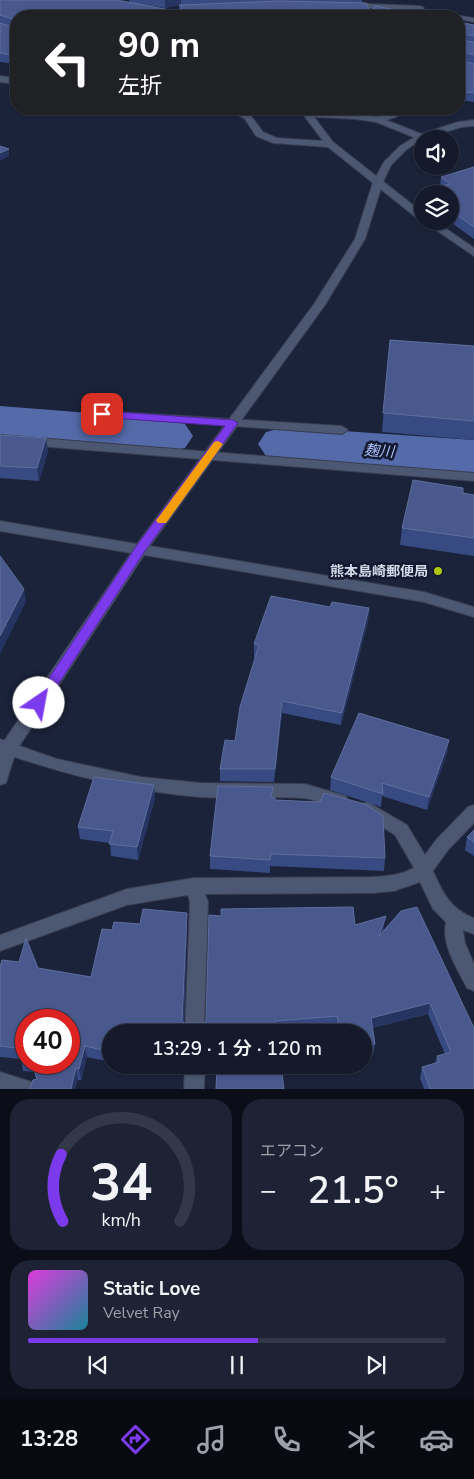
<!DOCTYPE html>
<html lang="ja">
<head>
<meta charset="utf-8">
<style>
  body { margin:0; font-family:"Nunito Sans","Noto Sans JP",sans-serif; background:#1d2334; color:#f1f3f6; height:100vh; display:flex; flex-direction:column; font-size:19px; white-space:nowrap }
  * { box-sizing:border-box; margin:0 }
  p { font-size:16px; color:#9da1a9 }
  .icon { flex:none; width:28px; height:28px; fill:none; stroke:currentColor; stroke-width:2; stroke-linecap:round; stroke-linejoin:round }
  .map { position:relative; height:1089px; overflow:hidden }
  .details { display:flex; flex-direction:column; gap:10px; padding:10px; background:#0b0e18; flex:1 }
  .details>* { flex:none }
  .banner { position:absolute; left:10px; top:10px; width:455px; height:105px; border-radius:20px; box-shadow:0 1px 4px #0004,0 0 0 1px #333848; background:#202124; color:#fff; overflow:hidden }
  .controls { position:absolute; left:414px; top:130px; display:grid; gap:10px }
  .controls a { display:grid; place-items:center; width:45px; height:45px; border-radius:50%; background:#141a2c; box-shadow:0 1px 4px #0004,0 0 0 1px #333848; font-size:25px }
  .speed { position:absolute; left:15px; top:1009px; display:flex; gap:10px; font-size:25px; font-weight:700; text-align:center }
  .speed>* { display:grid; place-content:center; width:65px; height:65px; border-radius:50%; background:#141a2c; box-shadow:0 1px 4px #0004,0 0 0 1px #333848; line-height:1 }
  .speed .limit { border:8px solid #d22; background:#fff; color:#111 }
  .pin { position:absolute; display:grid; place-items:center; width:42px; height:42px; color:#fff; margin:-21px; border-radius:10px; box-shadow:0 2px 8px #0006 }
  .me { position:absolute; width:55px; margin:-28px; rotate:33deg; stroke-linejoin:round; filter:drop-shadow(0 0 4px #0008) }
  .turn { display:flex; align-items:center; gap:18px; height:105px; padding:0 25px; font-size:22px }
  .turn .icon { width:65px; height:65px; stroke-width:2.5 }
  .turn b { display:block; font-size:35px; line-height:42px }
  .big { font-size:38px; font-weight:600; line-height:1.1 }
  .details .widget { flex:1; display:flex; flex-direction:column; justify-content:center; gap:8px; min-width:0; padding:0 18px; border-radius:20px; background:#1d2334 }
  .details .dial { align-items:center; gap:0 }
  .dial svg { height:130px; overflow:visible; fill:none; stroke:#333848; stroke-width:7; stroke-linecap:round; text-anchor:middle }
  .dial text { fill:#f1f3f6; stroke:none }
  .song { display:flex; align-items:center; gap:15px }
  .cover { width:60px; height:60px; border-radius:8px; background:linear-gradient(135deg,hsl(300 70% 55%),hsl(190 70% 35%)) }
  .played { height:5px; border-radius:2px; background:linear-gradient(90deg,#7c3aed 55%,#333848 55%) }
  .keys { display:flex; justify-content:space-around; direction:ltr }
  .heat { display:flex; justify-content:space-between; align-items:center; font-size:28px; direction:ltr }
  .details .tiles { flex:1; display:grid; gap:10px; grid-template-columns:1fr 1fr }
  .widget:last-child { grid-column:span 2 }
  .trip { position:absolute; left:102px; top:1024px; width:270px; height:50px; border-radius:25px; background:#141a2c; box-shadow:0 1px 4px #0004,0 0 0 1px #333848; font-weight:600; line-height:50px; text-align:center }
  .dock { display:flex; height:80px; justify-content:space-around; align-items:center; background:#080a12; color:#9da1a9 }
  .dock .icon { width:35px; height:35px }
  .dock .selected { color:#7c3aed }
  .dock b { font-size:22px; color:#f1f3f6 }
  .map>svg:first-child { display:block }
</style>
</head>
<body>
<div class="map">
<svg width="474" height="1089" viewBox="0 0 474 1089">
  <rect width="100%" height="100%" fill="#1b233a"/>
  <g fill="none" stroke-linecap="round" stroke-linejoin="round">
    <!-- stream -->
    <path fill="#7a8cbc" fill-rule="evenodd" d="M459,58L474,61V65L459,62Z"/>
    <!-- river -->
    <g fill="#546aa9" fill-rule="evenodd">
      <path d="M0,406L166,419L185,424L193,436L185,448L166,453L0,438Z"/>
      <path d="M285,427L474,440V474L285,461L266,456L258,444L266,432Z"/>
    </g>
    <defs>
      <g id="service">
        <path d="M102,411L342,426L348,430L342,434L98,416L96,414Z"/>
        <path d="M0,1072L35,1083L38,1089H0Z"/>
      </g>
      <g id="minor">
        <path d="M347,3L420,6L424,8L422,10L474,18V22L459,19V16L412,13H409V10L350,7H347Z"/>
        <path d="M0,76L16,78V84L0,82Z"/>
        <path d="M227,109H242L248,112L263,132L277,138L323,141L299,109H307L310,111L355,113L377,117L396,109H406L396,117L386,120L424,135V139H418L376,122L355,119L314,117L333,142L422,212V220L418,219L328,147L273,143L256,136L245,119Z"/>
        <path d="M423,221H435L474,248V256Z"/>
        <path d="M0,435L474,473V481L0,443Z"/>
        <path d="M0,739L57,759L141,777L201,783L305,784L346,796L348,801L346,806C332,811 316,798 302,798C268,796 233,799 199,797C129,791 66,775 0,752Z"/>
        <path d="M368,802L407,825L425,855L436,840L468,807L474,805V823L448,850L433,871C443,893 450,909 474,918V934L463,930L465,943L474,964V991L467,988C457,968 441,945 446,922L433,909L420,882L394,891L373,893L205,894L208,902L204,1032H185L190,902L188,895L127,905L0,951V935L127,889L194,878L373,877C388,876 401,875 414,868L395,835L362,814L360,809L362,804Z"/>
        <path d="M185,1065H205L204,1089H184Z"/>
      </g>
      <path id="tertiary" d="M474,120V126L462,127L422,139L406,150L391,165L383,182L365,239L325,305L150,546L424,592L474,607V617L424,602L144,555L16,751L6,783L0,785V747L131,553L0,531V521L137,544L314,304L355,239L373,182L384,162L400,146L418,135L458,122Z"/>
    </defs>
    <!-- service casing -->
    <use href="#service" stroke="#373d50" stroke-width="2"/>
    <!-- minor casing -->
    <use href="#minor" stroke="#373d50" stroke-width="2"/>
    <!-- tertiary casing -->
    <use href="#tertiary" stroke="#373d50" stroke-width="2"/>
    <!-- service -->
    <use href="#service" fill="#4c5771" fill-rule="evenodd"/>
    <!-- minor -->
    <use href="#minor" fill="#4c5771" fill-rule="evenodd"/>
    <!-- tertiary -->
    <use href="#tertiary" fill="#4c5771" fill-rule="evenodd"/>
  </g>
  <!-- wall -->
  <g fill="#384a82" fill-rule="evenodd">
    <path d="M0,0L118,1L129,3V0H362V3L370,12L427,16H16V64L0,62ZM145,5L165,8L179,5V10H170Z"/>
    <path d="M459,22L474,25V102L459,100Z"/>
    <path d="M474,167V239L449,221H450V194H423V191L440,186L441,177Z"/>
    <path d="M390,340L474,346V440L382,432Z"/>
    <path d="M0,435L46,438L48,451L39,481L0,478Z"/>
    <path d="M463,493L474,495V556L400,545L402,528Z"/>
    <path d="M330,607L369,608L368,621L341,725L282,713L274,782L220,781V769L235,741L256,657H254V644Z"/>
    <path d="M449,740L447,753L427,810L382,796L381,807L330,790L331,777Z"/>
    <path d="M154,785L155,798L138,860L111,856L110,843L80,839L78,827Z"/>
    <path d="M273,787L272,798L275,800L385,858L384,871L270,866V873L210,869V856Z"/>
    <path d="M474,830V856L465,850L467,837Z"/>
    <path d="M401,911L474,1089H424L420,1078L422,1067L435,1063L437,1056L445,1054L428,1014L372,1028L375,1044L373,1054L364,1055V1032H337L336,1027L274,1032H111V1062L87,1057L81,1080L36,1079L35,1072L23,1071L21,1059L0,1057V967L38,968L91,977L112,930L140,924H187L184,1022V1023H204L355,925L384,927L383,931ZM26,1020L69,1062H26Z"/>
    <path d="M125,1065H172L169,1074Z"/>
  </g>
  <!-- shaded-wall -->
  <g fill="#253460">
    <path d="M165,0H181V5L165,8Z"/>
    <path d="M9,149V156L0,161V153Z"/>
    <path d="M46,438L48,451L39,481L37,468Z"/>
    <path d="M24,589L26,602L0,654V636Z"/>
    <path d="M369,608L368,621L341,725L342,713Z"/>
    <path d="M282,701V713L274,782L275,769Z"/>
    <path d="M449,740L447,753L427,810L429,797Z"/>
    <path d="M154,785L155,798L138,860L137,847Z"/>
    <path d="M187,913V924L183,1032L182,1021Z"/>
    <path d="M386,916L384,927L377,947L379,936Z"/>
    <path d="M430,1003L428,1014L369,1029L371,1018Z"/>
    <path d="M85,1046L87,1057L81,1080L79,1069Z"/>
    <path d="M169,1065H172L169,1074Z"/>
    <path d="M76,1068L78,1079L75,1089H71Z"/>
  </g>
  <!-- building -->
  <g fill="#49598d" stroke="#5e6e9c">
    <path d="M0,0H117L170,10H180L182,7L179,5H181L278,1L366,3L370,12L375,6L427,16H16V56L0,53V23L16,28V20L0,15Z"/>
    <path d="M459,22L474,25V36L460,33L459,34Z"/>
    <path d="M459,40L474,42V55L460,51L459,52Z"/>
    <path d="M459,60L474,64V93L459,91Z"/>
    <path d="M0,146L9,149L0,153Z"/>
    <path d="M474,167V227L450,210V194H427L423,191L450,184L441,177Z"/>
    <path d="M390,340L474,346V421L383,413Z"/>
    <path d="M0,435L46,438L37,468L0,466Z"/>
    <path d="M413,480L463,488V493L474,495V538L402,528Z"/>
    <path d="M0,556L24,589L0,636Z"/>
    <path d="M271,596L330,607L332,602L369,608L342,713L282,701L275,769H220L225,740L235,741L240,707L259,645L254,644Z"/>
    <path d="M359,713L449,740L429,797L382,783L383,794L331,777Z"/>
    <path d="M94,777L154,785L137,847L109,844L113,831L78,827Z"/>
    <path d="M218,786L273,787L271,797L275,798V800L320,802L324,793L365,804L383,816L385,858L271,854L270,860L210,856Z"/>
    <path d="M474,830V842L467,837Z"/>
    <path d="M353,907L355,925L386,916L379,936L401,911L417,907L474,1028V1089H430L422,1067L439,1062L437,1056L451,1052L430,1003L371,1018L375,1044H364V1032H340L337,1016L275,1021L274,1032H111V1052L85,1046L79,1069L76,1068L71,1089H30L33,1080L37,1079L35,1073L38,1062H69V1020H26V1061L21,1060L24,1049L0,1046V967L2,960L19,962L26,938L38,968L91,977L102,929L112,930L114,922L140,924L143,909L187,913L182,1021L184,1023H204L206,1021L209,915L221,916V909Z"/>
    <path d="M217,1065H273V1075L282,1074L284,1089H216Z"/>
  </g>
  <!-- route -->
  <path fill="#7c3aed" stroke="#51269a" d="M102,411L233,420L238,423L145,551L44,706H35L33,703L35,699L137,545L225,426L98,417V412Z"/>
  <!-- slow -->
  <path fill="#f59e0b" d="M218,441L223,444L166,523H158L156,520L158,518L214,442Z"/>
  <!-- markers -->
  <circle fill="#adc60d" stroke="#121930" stroke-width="2" cx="438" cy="571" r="5"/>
  <g text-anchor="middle" stroke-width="5" stroke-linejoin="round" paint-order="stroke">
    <!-- poi labels -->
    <g font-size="14" font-weight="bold" fill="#d4daea" stroke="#121930" text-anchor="end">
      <text x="428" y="576">熊本島崎郵便局</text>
    </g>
    <!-- water labels -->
    <g font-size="15" font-style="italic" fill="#abc0f6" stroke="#121930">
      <text transform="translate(379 451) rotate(4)" y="5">麹川</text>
    </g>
  </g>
</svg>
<div class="controls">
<a><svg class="icon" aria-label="sound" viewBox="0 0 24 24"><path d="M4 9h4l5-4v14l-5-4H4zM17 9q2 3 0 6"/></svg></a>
<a><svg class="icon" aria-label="layers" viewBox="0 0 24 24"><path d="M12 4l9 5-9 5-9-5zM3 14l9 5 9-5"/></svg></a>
</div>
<div class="speed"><div class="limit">40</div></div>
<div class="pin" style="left:102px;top:414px;background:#d93025"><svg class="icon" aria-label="arrive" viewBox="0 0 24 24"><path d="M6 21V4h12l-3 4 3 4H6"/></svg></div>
<svg class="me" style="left:39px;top:703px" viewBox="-20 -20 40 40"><circle r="19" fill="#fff"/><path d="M0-13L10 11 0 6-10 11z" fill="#7c3aed"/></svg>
<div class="trip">13:29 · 1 分 · 120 m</div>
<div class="banner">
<div class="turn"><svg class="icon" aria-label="left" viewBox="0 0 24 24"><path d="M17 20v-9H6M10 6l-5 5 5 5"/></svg><div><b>90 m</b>左折</div></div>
</div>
</div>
<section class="details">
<div class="tiles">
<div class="widget dial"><svg viewBox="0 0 100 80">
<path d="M14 69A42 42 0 1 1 86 69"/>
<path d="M14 69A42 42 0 0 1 13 28" stroke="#7c3aed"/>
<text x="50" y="56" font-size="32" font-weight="700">34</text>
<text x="50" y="72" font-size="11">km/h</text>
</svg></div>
<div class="widget"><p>エアコン</p>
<div class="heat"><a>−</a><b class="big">21.5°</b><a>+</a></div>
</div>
<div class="widget">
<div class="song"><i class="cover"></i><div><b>Static Love</b><p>Velvet Ray</p></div></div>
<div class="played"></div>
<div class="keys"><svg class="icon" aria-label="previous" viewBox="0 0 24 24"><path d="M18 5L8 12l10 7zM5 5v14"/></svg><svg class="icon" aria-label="pause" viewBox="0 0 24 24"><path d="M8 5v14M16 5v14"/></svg><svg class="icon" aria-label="next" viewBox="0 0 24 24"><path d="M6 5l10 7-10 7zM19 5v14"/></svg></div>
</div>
</div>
</section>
<nav class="dock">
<b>13:28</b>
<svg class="icon selected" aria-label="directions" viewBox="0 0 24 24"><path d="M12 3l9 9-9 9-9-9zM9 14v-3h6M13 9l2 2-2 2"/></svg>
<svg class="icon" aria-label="music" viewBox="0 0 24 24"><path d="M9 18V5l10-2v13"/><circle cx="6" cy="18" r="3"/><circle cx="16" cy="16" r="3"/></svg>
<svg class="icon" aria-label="phone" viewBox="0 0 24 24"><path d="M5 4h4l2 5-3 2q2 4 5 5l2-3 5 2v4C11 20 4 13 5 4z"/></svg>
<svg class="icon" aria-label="climate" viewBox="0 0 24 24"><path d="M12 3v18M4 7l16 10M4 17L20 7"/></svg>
<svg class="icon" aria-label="car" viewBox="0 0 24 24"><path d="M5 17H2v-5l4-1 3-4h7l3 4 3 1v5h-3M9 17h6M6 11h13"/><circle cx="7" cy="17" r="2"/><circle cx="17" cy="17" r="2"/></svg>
</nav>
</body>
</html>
